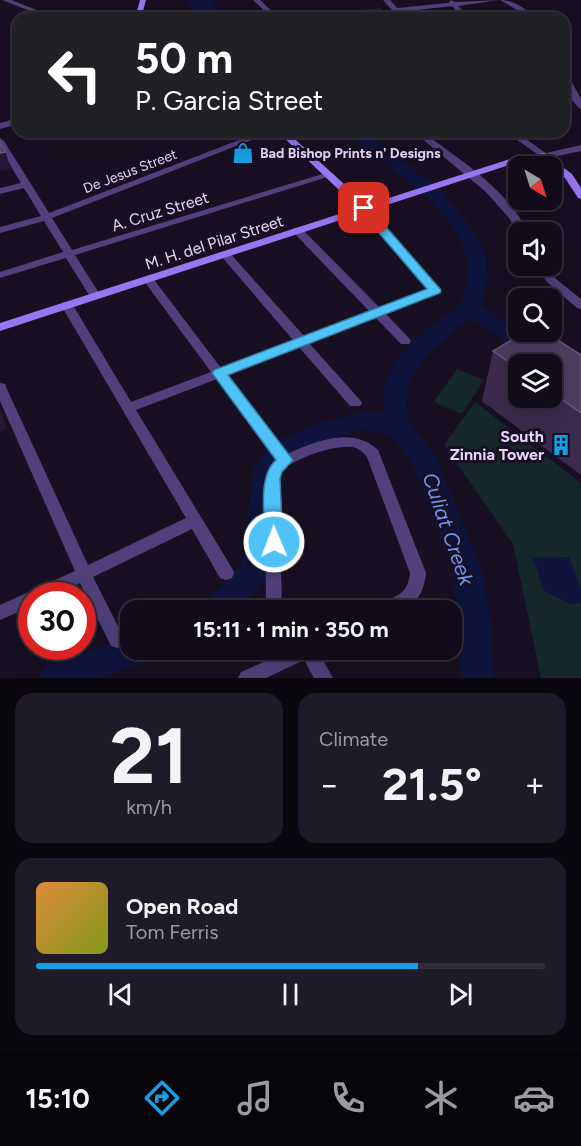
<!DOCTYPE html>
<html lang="en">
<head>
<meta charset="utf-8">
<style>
  body { margin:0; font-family:Figtree,sans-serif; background:#1f1a27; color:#f1f3f6; height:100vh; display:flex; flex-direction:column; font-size:22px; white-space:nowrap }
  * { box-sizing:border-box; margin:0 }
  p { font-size:20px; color:#9c9ba2 }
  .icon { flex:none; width:33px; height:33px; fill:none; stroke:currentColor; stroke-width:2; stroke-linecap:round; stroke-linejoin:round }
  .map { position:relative; height:678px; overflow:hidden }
  .side { display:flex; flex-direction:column; gap:15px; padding:15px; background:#0a070e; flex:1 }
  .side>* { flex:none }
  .hud { position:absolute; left:12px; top:12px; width:558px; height:126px; border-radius:18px; box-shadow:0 6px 24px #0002,0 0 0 2px #312c39; background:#202124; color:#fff; overflow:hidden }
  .needle { width:39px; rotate:142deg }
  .fabs { position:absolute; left:508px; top:156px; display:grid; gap:12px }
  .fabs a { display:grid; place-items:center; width:54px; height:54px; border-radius:12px; background:#120c1a; box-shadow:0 6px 24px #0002,0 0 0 2px #312c39; font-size:30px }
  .speed { position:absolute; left:18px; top:582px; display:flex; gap:12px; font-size:30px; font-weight:700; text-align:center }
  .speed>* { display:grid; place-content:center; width:78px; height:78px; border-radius:50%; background:#120c1a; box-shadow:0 6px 24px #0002,0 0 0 2px #312c39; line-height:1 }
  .speed .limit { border:9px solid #d22; background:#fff; color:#111 }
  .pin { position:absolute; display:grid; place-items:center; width:51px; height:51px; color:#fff; margin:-26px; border-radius:12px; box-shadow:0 3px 9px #0006 }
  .me { position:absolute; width:66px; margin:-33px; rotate:359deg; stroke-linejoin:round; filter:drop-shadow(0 0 4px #0008) }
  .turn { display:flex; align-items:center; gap:21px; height:126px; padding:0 24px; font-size:27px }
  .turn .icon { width:78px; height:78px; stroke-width:2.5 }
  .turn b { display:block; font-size:42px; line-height:51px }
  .big { font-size:45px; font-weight:700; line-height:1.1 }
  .side .widget { flex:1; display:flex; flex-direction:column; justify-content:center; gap:9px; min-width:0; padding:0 21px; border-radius:18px; background:#1f1a27 }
  .side .dial { align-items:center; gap:0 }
  .dial b { font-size:78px; line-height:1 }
  .song { display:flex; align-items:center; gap:18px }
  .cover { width:72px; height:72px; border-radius:9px; background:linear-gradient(135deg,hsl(30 70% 55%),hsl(70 70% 35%)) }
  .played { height:6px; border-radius:3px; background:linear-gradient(90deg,#179fe5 75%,#312c39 75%) }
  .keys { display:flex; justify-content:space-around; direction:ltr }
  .heat { display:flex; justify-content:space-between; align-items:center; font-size:33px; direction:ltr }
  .side .tiles { flex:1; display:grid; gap:15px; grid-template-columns:1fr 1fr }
  .widget:last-child { grid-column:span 2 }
  .trip { position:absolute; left:120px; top:600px; width:342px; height:60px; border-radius:18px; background:#120c1a; box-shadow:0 6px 24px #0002,0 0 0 2px #312c39; font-weight:700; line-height:60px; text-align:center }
  .dock { display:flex; height:96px; justify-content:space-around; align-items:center; background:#07050a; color:#9c9ba2 }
  .dock .icon { width:42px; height:42px }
  .dock .on { color:#179fe5 }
  .dock b { font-size:27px; color:#f1f3f6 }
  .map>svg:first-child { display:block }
</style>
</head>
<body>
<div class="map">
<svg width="581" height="678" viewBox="0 0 581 678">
  <rect width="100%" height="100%" fill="#181022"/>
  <!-- green -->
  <g fill="#14272b">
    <path d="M381,8L385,18H319L316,14Z"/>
    <path d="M457,369L484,380L462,414L434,402Z"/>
    <path d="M475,402L581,483V678H541L513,544L444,445Z"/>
  </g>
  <!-- water -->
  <g fill="#0f143d">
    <path d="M186,0H210L229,18H200Z"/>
    <path d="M569,557L581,590V603L570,604L544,591L533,558Z"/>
  </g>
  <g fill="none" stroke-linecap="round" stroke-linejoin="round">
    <!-- river -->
    <g fill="#0f143d" fill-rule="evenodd">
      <path d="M347,132H365L434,185L466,220L480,243L487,262V279L481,306L581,371V390L573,388L552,374V364H538L470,318L444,339L422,360L410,380L406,405L409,423L435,455L482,572L491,621L493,678H461L459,621L452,572L411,459L389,434L363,429L333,438L290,457L280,470L270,572L265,581L237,610H202L206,600L241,566L254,467L272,443L316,424L363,411L383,414C377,363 423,330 460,305C464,293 468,281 468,268C466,223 415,187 383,161C371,152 356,144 347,132Z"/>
      <path d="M130,637V650H153L148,661L100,678H39L43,667Z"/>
    </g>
    <!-- street -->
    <g fill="#51407c" fill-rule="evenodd">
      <path d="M2,0H11L57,18H48Z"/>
      <path d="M253,0H260L279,18H272Z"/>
      <path d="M383,0H390L397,8L448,3L451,0L455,2L499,0L458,6L470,18H463L452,6L399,12L400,18H394L392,10Z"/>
      <path d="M500,0C512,0 527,8 533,18H527L524,14Z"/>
      <path d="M564,73L568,75L581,99V109C571,103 564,85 564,73Z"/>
      <path d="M18,118V124L0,129V123Z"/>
      <path d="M260,132H272L52,218L72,250L326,173H332L334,175L75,255L101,296L99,298H91L66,258L0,278V272L63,252L44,221L0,233V227L41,216L24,188L0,194V188L21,183L0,148V138L4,141L49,213Z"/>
      <path d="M414,132H423C460,160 507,189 528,232L519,234L509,218L486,192Z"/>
      <path d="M506,132H516L546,153L581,145V151L544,159Z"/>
      <path d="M364,205L367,206L441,290L439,292L385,313L409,338L411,341L409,344H401L375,317L309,343L360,400L362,403L360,406H350L299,347L227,375L287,454C316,441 352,426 378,450L426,573C423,603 407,613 379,610C387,593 407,602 410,573L367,457C364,454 360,449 356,448C341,442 299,457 287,467C283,470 281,474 279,479L282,610H266L265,479L276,460L217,379L136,410L232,568L234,573L232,578L226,580L220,578L192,529L93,577L125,640L123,646L117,648L111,646L80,583L54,596H32V606L0,620V605L75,571L0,401V383L5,384L6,387L88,565L186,518L61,305L63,302H71L131,402L211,372L144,281L142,279L144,277H152L221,368L293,340L221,256L220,254L221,252H229L304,336L369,311L293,232V228H301L379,307L428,289L361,210L359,208Z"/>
      <path d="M535,266H545L556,279L581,299V309L577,308L548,283Z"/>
      <path d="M291,650H317L333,678H314L304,660L266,678H238L241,672Z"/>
    </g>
    <!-- secondary -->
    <g fill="#9776f1" fill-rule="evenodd">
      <path d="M140,0H146L143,11L145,18H139L137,11Z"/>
      <path d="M278,132H287L367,205L510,159L544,153L572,174L581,188V199L578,198L565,178L542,159L515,163L0,331V323L358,208Z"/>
    </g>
  </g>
  <!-- wall -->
  <path fill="#3b2b4e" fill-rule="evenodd" d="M493,351L581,355V475L482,401ZM519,364H552V398H519Z"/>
  <!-- shaded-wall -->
  <g fill="#251835">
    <path d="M6,152L10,169L0,171V153Z"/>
    <path d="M0,409L7,429L0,432Z"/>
  </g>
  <!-- building -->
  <g fill="#4d3d61" stroke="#645579" stroke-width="1.5">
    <path d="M0,143L6,152L0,153Z"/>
    <path d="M525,332H545L581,355V413L552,392V364H519V369L493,351Z"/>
  </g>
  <!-- route -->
  <path fill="#4fc3f7" stroke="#337fa1" stroke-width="1.5" d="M364,205L368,206L441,290L440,293L228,375L293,460L282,472L280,479L283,542L280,547L274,549L268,547L265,542C265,519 257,476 276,460L212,373L214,370L427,289L360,211L358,208Z"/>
  <!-- icons -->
  <defs>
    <symbol id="shop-bare" viewBox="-9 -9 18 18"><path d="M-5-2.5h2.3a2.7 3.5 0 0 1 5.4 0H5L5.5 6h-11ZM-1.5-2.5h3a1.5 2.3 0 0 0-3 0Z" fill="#179fe5" stroke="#181022" stroke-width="2.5" paint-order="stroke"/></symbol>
    <symbol id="building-bare" viewBox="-9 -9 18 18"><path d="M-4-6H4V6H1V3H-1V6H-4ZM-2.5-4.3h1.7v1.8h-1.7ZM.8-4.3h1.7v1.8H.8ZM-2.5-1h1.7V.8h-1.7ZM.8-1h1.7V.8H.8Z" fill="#179fe5" stroke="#181022" stroke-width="2.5" paint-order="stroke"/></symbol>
  </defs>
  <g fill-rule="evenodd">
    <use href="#shop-bare" x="228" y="138" width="30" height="30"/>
    <use href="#building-bare" x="546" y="430" width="30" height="30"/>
  </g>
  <g text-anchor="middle" stroke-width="6" stroke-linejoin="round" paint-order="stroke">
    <!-- far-poi labels -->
    <g font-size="14" font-weight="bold" fill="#e3d5fb" stroke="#181022" text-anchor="start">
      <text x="260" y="158">Bad Bishop Prints n' Designs</text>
    </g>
    <!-- far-street labels -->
    <g font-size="14" fill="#e3d5fb" stroke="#181022">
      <text transform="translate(130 171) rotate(-21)" y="5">De Jesus Street</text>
    </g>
    <!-- street labels -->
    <g font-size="16" fill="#e3d5fb" stroke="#181022">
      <text transform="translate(160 211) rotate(-17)" y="6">A. Cruz Street</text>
      <text transform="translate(214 242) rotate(-18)" y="6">M. H. del Pilar Street</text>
    </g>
    <!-- poi labels -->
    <g font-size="16" font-weight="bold" fill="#e3d5fb" stroke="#181022" text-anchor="end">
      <text x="544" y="442">South<tspan x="544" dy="18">Zinnia Tower</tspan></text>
    </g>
    <!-- near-water labels -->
    <g font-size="21" font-style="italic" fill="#6e95f0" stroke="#181022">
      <text transform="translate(448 529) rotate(71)" y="7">Culiat Creek</text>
    </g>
  </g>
</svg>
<div class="fabs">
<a><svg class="needle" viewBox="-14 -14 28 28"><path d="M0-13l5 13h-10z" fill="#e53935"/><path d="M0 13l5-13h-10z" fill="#9c9ba2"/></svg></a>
<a><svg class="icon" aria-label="sound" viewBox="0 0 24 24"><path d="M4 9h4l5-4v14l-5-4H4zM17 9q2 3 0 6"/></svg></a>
<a><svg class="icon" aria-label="search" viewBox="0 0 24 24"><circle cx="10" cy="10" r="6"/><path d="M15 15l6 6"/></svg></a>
<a><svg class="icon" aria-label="layers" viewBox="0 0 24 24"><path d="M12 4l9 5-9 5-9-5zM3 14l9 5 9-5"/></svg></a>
</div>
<div class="speed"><div class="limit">30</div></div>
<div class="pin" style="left:364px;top:208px;background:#d93025"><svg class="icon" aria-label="arrive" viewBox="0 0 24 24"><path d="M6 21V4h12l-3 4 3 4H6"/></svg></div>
<svg class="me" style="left:274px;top:542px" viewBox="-20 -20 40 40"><circle r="17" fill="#4fc3f7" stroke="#fff" stroke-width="3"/><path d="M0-11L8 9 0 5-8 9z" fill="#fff"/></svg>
<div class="trip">15:11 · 1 min · 350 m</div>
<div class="hud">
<div class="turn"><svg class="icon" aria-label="left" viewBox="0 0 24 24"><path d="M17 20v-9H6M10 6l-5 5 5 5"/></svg><div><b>50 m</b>P. Garcia Street</div></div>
</div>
</div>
<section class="side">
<div class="tiles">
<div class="widget dial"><b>21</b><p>km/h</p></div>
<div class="widget"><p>Climate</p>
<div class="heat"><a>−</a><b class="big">21.5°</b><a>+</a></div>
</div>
<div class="widget">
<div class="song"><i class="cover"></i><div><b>Open Road</b><p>Tom Ferris</p></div></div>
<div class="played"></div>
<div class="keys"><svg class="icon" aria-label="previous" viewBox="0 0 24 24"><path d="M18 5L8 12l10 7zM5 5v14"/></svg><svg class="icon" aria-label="pause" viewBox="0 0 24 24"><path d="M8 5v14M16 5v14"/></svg><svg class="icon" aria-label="next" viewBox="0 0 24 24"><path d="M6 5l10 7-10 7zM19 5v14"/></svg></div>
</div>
</div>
</section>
<nav class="dock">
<b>15:10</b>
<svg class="icon on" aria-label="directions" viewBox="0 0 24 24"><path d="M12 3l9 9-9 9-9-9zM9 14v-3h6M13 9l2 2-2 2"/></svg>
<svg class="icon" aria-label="music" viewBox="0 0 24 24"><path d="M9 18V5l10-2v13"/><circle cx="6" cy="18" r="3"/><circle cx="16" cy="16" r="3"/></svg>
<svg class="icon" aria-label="phone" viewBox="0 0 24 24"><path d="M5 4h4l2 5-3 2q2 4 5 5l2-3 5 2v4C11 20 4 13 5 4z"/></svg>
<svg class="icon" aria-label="climate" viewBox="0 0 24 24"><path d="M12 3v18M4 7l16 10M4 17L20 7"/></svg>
<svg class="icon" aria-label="car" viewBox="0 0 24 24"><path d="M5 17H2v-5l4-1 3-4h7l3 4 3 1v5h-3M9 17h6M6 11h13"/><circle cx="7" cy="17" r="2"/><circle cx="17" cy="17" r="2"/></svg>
</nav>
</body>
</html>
